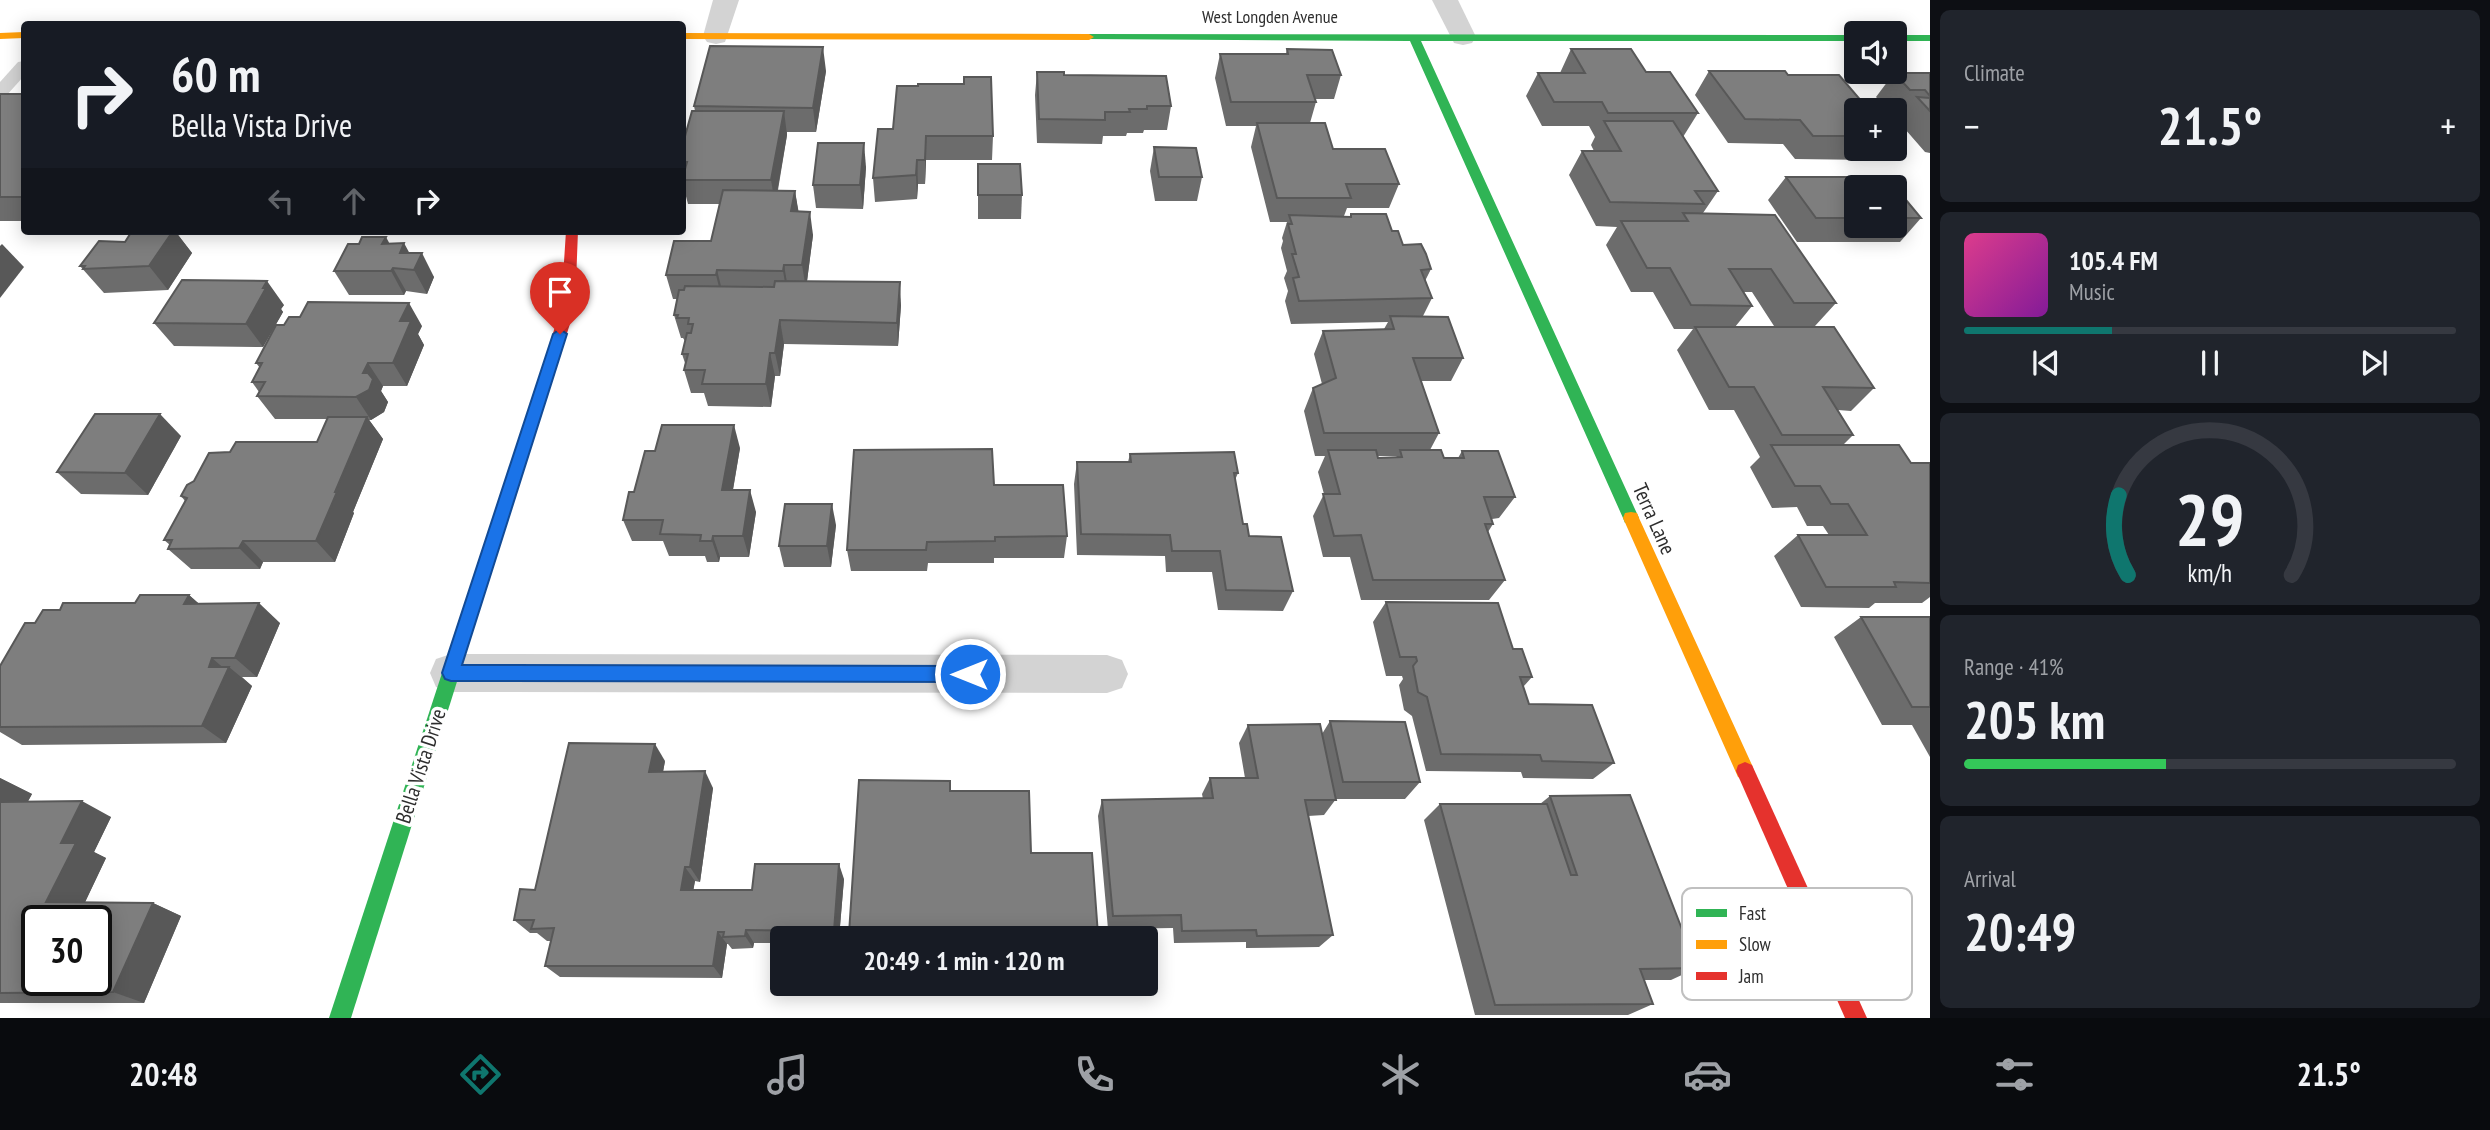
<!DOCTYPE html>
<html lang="en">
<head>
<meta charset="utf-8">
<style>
  body { margin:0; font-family:"PT Sans Narrow",sans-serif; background:#20242c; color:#f1f3f6; height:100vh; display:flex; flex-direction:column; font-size:26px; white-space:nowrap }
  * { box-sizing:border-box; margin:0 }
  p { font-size:23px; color:#9ea1a6 }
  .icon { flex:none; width:38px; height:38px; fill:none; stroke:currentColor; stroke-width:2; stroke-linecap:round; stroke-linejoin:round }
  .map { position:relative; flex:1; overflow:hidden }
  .panel { display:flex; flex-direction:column; gap:10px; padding:10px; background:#0d0f14; width:560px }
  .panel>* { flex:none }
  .banner { position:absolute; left:21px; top:21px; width:665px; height:214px; border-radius:7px; box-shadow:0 4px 18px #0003; background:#171b24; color:#f1f3f6; overflow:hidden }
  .fabs { position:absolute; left:1844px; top:21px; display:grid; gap:14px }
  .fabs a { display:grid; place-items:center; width:63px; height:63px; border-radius:7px; background:#171b24; box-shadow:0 4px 18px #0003; font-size:35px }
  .speed { position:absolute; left:21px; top:905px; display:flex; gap:14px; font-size:35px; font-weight:700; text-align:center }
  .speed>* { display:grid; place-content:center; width:91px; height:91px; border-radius:50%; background:#171b24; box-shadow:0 4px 18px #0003; line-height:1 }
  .speed .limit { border:4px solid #111; border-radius:10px; background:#fff; color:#111 }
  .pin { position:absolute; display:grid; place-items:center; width:60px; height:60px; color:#fff; margin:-72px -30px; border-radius:50% 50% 50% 0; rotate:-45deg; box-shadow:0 0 7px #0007 }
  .pin .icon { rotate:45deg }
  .me { position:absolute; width:77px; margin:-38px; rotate:270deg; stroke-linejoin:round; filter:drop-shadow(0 0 5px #0008) }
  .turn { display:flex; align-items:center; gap:24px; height:147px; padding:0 35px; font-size:32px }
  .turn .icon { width:91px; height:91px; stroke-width:2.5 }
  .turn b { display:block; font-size:49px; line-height:60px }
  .lanes { display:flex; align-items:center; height:66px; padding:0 35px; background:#0003; justify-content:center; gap:35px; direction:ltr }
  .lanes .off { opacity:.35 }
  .big { font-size:52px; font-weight:700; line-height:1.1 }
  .panel .widget { flex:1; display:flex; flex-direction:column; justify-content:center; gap:10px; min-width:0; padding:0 24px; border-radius:10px; background:#20242c }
  .panel .dial { align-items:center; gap:0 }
  .dial svg { height:182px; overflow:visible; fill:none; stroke:#363941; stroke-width:7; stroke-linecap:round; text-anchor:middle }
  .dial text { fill:#f1f3f6; stroke:none }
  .song { display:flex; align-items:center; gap:21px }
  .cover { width:84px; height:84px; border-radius:10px; background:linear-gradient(135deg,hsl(330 70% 55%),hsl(290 70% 35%)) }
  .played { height:7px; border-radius:4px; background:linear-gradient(90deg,#0f766e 30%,#363941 30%) }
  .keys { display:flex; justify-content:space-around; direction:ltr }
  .heat { display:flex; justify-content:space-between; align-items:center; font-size:38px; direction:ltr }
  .charge { height:10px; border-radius:5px; background:linear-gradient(90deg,#34c759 41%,#363941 0) }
  .trip { position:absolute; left:770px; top:926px; width:388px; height:70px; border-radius:7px; background:#171b24; box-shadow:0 4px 18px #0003; font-weight:700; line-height:70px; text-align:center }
  .menu { display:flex; height:112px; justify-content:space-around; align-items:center; background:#090b0e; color:#9ea1a6 }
  .menu .icon { width:49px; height:49px }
  .menu .active { color:#0f766e }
  .menu b { font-size:32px; color:#f1f3f6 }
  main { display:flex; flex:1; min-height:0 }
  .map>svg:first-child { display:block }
</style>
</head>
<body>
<main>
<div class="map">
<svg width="1930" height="1018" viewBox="0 0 1930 1018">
  <rect width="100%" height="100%" fill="#fff"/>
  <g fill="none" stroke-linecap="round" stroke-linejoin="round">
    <!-- lane -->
    <path fill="#d3d3d3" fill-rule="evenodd" d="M24,61V76L6,96L0,97V82L18,62Z"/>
    <!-- street -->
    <g fill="#d3d3d3" fill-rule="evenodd">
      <path d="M713,0H739L725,42L716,44L707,42L703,36Z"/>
      <path d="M1432,0H1458L1476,37L1472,43L1463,45L1454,43Z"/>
      <path d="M451,654L1107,655L1122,660L1128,674L1122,688L1107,693L451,692L436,687L430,673L436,659Z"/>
    </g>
    <!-- fast -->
    <g fill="#30b455" fill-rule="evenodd">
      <path d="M1089,34L1857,35V41H1421L1639,518L1637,523H1625L1623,518L1410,41L1085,39L1084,37Z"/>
      <rect x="1895" y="35" width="35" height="6"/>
      <path d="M547,369L554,374L351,1018H329L540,374Z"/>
    </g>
    <!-- slow -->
    <g fill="#ff9f0a" fill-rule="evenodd">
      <path d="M24,32V38L0,39V33Z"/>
      <path d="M682,33L1089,34L1094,37L1089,40L682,39Z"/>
      <path d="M1631,512L1637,513L1639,518L1752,765L1754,771L1752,777L1745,780L1738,777L1623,518L1625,513Z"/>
    </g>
    <!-- jam -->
    <g fill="#e5322d" fill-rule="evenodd">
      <path d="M566,231H578L575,308L554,374L547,379L540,374L561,308Z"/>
      <path d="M1745,762L1752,765L1867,1018H1845L1736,771L1738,765Z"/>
    </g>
  </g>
  <!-- wall -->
  <g fill="#6c6c6c" fill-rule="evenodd">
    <path d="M1287,49L1341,75L1334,99H1315L1316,102L1310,123L1333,149L1399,184L1389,208H1347L1344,216L1350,217L1351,214L1392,231L1403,245L1431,269L1425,281L1432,298L1423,316L1463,358L1451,381H1421L1439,433L1430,450L1444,458H1458L1462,451L1515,497L1499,518L1492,519L1493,524L1488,532L1505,580L1489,600H1361L1350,557H1323L1313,516L1324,494L1318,472L1325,456H1315L1304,411L1313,388L1322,384L1314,354L1323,331L1384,329L1388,322L1291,324L1285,301L1288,291L1284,278L1287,271L1281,248L1283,241L1282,238L1287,222H1270L1251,147L1256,126H1226L1215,78L1220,54H1286ZM1377,456H1397L1396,457L1378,458Z"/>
    <path d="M1571,49L1646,72L1698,113L1683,137L1718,191L1703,213L1836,303L1815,326H1774L1752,292H1744L1752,306L1735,327L1874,388L1851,411L1838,410L1853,435L1843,445L1911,463H1930V597L1922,603H1875L1869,608L1801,607L1774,556L1798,535H1829L1823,526H1807L1797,507L1772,508L1750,467L1760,457L1734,410H1709L1677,350L1693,329H1674L1653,292H1631L1606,245L1617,227L1596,226L1569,175L1582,151H1594L1591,145L1595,137L1589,126H1542L1526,96L1538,73H1560Z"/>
    <path d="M826,71L816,132H787V135L778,190L795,191L798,211L813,235L807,281L901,305L898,346L784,344L780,376H775L771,407L708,406L704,393H691L684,370L685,363L682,354L685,341L683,338H681L674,315L677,299H673L666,275L711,241L720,204H688L682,181V147L695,111L694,106Z"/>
    <path d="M1709,71L1788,75L1857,110V149H1880L1871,160L1795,159L1783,144L1728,143L1695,95Z"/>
    <path d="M1037,72L1064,75L1171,106L1167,130H1144L1143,133H1127L1126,136H1103L1102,144L1037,143L1035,95Z"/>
    <path d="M1894,73H1930V153L1925,152L1898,121L1904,114H1895V110H1888L1876,97Z"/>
    <rect x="0" y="94" width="24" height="127"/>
    <path d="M893,129L993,136L992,160H926L925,184H918L917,199L875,202L873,178Z"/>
    <path d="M1154,147L1202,177L1197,201H1155L1150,171Z"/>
    <path d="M978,164L1022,195L1021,219H978Z"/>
    <path d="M866,167L863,209L816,208L813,185Z"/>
    <path d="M1786,177H1887L1921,218L1900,242H1797L1768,200ZM1857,187H1895V226H1857Z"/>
    <path d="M132,231H175L192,253L168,290L104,293L80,266L125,242Z"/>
    <path d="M389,244L409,253L434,277L427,294L406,291L404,295H349L334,271Z"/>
    <path d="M284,305L281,309L283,312L263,347L174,346L154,323Z"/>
    <path d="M422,326L418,334L424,345L407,386H383L381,391L388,402L384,412L371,420H369L383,439L353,512L354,513L335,562H263L260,569H191L168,549L170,545L164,540L185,501L181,496L194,481L230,452L317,442L327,419H275L257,396L259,392L252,382L260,368L256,363Z"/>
    <path d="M181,436L148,495L81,494L57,472Z"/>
    <path d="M740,448L733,490L756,512L749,557H720L719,562H707L705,556H669L663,541H632L623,520L634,492Z"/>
    <path d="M1130,454L1238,473L1235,480L1243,524L1249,536L1293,591L1283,611L1218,610L1212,572H1166L1165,556L1077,555L1074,484L1077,462H1128Z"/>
    <path d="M994,485L1067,536L1064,558H994V563H928L927,571H851L847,550Z"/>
    <path d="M836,525L831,567H784L779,546Z"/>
    <path d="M189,595L199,604L280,623L257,677H242L252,686L226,743L22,745L0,732V666L35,623L60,610L135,603Z"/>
    <path d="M1386,602L1513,649L1532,677L1523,687L1529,704L1614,763L1593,779L1523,778L1521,772L1426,771L1412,716L1404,710L1399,685L1403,679L1402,676H1386L1373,622Z"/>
    <path d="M1861,617H1930V757L1912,725H1882L1834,637Z"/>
    <path d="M1330,721L1420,782L1405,799H1336L1324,815L1308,816L1333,935L1319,947L1246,948V942L1174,943L1173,928L1108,929L1098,816L1102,800L1203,799L1202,794L1210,778H1245L1239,743L1248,725L1322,734Z"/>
    <path d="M665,761L663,772L713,788L700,882L695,881L693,890H752L844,879L839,938H782V943H754L753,948L732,949L728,944H727L722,978L560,977L545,966L551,941H547L537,933H530L514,920L535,890Z"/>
    <path d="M0,778L32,794L28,801L111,817L94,852L106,858L85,902L153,903L181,916L144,1003H0Z"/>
    <path d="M950,791L1098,935L1097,938H851L849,934Z"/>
    <path d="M1550,796L1697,968L1671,980H1644L1653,1004L1628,1015H1475L1424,820L1440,804H1540Z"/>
  </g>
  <!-- shaded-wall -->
  <g fill="#585858">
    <path d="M823,47L826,71L816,132L813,108Z"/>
    <path d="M784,111L787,135L775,204L771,180Z"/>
    <path d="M926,136V160L925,184V160Z"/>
    <path d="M864,143L866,167L863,209L860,185Z"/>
    <path d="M917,160L918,184L917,199L916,175Z"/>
    <path d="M795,191L799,214L791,211Z"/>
    <path d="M810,212L813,235L806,289L802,265Z"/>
    <path d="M173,231H175L192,253L168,290L149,266Z"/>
    <path d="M386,237L399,261L382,244Z"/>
    <path d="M404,243L416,265L422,253L434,277L427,294L414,270L400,253Z"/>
    <path d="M2,244L24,267L0,298V246Z"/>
    <path d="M784,265L788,288L787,294L783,271Z"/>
    <path d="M393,268L406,291L404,295L391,271Z"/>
    <path d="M717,270L723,294L722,299L716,275Z"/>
    <path d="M267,281L284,305L281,309L283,312L263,347L246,324Z"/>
    <path d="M900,282L901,305L898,346L897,323Z"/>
    <path d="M409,303L422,326L418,334L424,345L407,386L393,363L400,321Z"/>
    <path d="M780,320L784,344L780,376L775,353Z"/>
    <path d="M770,353L775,376L771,407L766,384Z"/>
    <path d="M368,363L383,386L381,391L388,402L384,412L371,420L356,397L363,373Z"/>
    <path d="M160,414L181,436L148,495L125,473Z"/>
    <path d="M367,417L383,439L353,512L354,513L335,562L316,541L335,492Z"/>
    <path d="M734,425L740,448L729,512L722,490Z"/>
    <path d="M750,490L756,512L749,557L743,536Z"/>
    <path d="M832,504L836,525L831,567L827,546Z"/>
    <path d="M713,536L720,557L719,562L712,541Z"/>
    <path d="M243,541L263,562L260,569L239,548Z"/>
    <path d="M189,595L212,615L184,604Z"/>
    <path d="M259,603L280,623L257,677L235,658Z"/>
    <path d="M212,658L227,671L229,667L252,686L226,743L202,726L209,667Z"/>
    <path d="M655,744L665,761L660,788L649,772Z"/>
    <path d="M705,771L713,788L700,882L690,867Z"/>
    <path d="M0,778L32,794L19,818L0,808Z"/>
    <path d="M82,801L111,817L94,852L106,858L79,915L46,902L61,843Z"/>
    <path d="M839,864L844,879L839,938H837L834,931Z"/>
    <path d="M685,867L695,881L691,904L681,890Z"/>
    <path d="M153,903L181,916L144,1003L113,992Z"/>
    <path d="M746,930L754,943L753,948L745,936Z"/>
    <path d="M718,932L727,944L722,978L713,966Z"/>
  </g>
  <!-- building -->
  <g fill="#7e7e7e" stroke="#585858" stroke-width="2" fill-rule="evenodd">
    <path d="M710,46L823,47L813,108L694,106Z"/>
    <path d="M1287,49L1332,50L1341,75H1307L1316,102H1231L1220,54H1288Z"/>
    <path d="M1571,49H1631L1646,72H1670L1698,113H1608L1602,102H1554L1538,73H1585Z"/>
    <path d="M1709,71H1785L1788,75H1839L1869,110H1857V136H1813L1800,120L1745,119Z"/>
    <path d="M1037,72H1064V75L1166,76L1171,106H1147V109H1129L1130,112H1105V120L1039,119Z"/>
    <path d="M1894,73H1930V96L1925,90H1910Z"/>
    <path d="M964,77H991L993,136H926L925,160H917L916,175L873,178L878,129H893L897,86H918V84H964Z"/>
    <path d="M0,94H24V194L23,197H0Z"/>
    <path d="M1917,97L1930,98V111Z"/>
    <path d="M692,111H784L771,180H682L687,162H682V147Z"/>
    <path d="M1604,121H1673L1718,191H1695L1704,204L1610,202L1582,151H1621Z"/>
    <path d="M1257,123H1325L1333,149H1385L1399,184H1346L1351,198H1277Z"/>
    <path d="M818,143H864L860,185H813Z"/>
    <path d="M1154,147L1196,148L1202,177H1159Z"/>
    <path d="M978,164H1020L1022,195H978Z"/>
    <path d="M1786,177H1887L1921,218H1895V187H1857V218H1816Z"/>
    <path d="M723,190L795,191L791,211L810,212L802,265H784L783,271L717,270L716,275H666L674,241H711Z"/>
    <path d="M1683,213L1775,215L1836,303H1794L1771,269H1729L1752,306L1691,305L1670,268H1647L1621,221H1688Z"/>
    <path d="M1351,214H1386L1392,231H1398L1403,245L1421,244L1426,254L1431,269L1421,270L1432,298L1299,301L1293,278L1299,277L1292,254H1296L1288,224H1292L1289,215L1351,217Z"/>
    <path d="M132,231H173L149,266L83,269L85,266H80L99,241L125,242Z"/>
    <path d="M362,237H386L382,244L404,243L400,253H422L414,270L393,268L391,271H334L348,244H359Z"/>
    <path d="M182,280L267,281L263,288H266L246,324L154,323Z"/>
    <path d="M775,281L900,282L897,323L780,320L775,353H770L766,384H702L705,370H684L688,354H682L687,333H691L693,324H688L689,318H677L678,315H674L679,290H684L685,286L774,287Z"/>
    <path d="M308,302L409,303L400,321H411L393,363H368L363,373H368L373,379L369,390L356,397L257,396L265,382H252L262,363H256L276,325H284L289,317H300Z"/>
    <path d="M1390,316L1448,317L1463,358H1413L1439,433H1324L1313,388L1336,378L1323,331L1394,329Z"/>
    <path d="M1695,327H1834L1874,388L1823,387L1853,435H1782L1754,387H1729Z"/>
    <path d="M95,414H160L125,473L57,472Z"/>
    <path d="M328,417H367L335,492H337L316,541H243L239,548L168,549L172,540H164L187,498L181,496L187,485L194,481L209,453L230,452L236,442H317Z"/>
    <path d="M662,425H734L722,490H750L743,536H713L712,541H700L701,535L660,534L663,520H623L629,492H634L645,451H655Z"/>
    <path d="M1771,445H1899L1911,463H1930V583L1894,582L1896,587H1826L1798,535H1867L1848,504H1831L1820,486H1795Z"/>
    <path d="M992,449L994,485H1063L1067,536L995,537V541L927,542L926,550H847L854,450Z"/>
    <path d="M1328,450H1376L1378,458L1402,457L1400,450H1441L1444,458H1464L1462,451H1498L1515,497H1484L1493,524H1485L1505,580H1373L1361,535L1334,536L1323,494H1340Z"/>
    <path d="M1234,452L1238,473H1234L1243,524H1247L1249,536L1281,537L1293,591L1226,590L1220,551H1172L1170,535L1081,534L1077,462H1131L1130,454Z"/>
    <path d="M785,504H832L827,546H779Z"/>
    <path d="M140,595H189L184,604L259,603L235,658H212L209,667H229L202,726L0,727V666L25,623H35L43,610H60L63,603H135Z"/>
    <path d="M1386,602L1498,603L1513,649H1522L1532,677H1520L1529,704L1592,705L1614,763L1542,761L1540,755L1441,754L1427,697L1418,692L1413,666L1417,661L1416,657H1400Z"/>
    <path d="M1861,617H1930V707H1912Z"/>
    <path d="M1330,721L1405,722L1420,782H1343Z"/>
    <path d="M1320,724L1336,800H1305L1333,935L1257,936L1256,930L1182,931L1181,915L1113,916L1102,800L1213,798L1210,778H1258L1248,725Z"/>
    <path d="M569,743L655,744L649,772L705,771L690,867H685L681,890H752L755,864H839L834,931L746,930L745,936L723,937L724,932H718L713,966H545L554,928L531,929L534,920H514L520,889L535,890Z"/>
    <path d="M859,780L950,781V791H1029L1031,853H1092L1098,935L849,934Z"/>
    <path d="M1630,795L1697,968L1640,969L1653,1004L1495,1005L1440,804H1547L1571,875H1577L1550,796Z"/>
    <path d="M82,801L61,843H76L46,902L153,903L113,992L0,993V802ZM37,920H96V980H37Z"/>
  </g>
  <!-- route -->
  <path fill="#1a73e8" stroke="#114b97" stroke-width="2" d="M560,329L567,334L462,665L970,666L976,668L979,674L976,679L970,682L451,681L445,679L442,673L553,334Z"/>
  <g text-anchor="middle" stroke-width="7" stroke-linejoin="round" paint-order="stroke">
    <!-- far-street labels -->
    <g font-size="18" fill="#2e2e2e" stroke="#fff">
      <text x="1270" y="23">West Longden Avenue</text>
    </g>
    <!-- street labels -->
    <g font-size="21" fill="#2e2e2e" stroke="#fff">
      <text transform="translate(1654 519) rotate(66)" y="7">Terra Lane</text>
      <text transform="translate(421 766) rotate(-72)" y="7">Bella Vista Drive</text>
    </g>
  </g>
  <!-- legend -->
  <rect x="1682" y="888" width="230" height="112" rx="10" fill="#fff" stroke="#c0c0c0" stroke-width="2"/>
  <rect x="1696" y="909" width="31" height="8" fill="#30b455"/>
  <rect x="1696" y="940" width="31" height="9" fill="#ff9f0a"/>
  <rect x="1696" y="972" width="31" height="8" fill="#e5322d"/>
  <g font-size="19" fill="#2e2e2e">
    <text x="1739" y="920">Fast</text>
    <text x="1739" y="951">Slow</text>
    <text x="1739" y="983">Jam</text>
  </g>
</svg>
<div class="fabs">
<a><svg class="icon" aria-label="sound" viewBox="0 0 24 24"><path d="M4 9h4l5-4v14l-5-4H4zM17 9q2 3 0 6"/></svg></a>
<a>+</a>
<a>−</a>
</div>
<div class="speed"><div class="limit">30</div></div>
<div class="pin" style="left:560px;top:334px;background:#d93025"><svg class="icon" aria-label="arrive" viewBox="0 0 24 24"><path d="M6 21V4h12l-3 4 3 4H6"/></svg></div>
<svg class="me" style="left:970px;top:674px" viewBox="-20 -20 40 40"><circle r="17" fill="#1a73e8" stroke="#fff" stroke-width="3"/><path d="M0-11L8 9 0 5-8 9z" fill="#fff"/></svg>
<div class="trip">20:49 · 1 min · 120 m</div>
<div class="banner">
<div class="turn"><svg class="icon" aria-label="right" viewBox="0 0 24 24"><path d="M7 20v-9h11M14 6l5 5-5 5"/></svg><div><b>60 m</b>Bella Vista Drive</div></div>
<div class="lanes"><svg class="icon off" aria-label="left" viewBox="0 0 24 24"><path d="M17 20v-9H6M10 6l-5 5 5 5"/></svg><svg class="icon off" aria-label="ahead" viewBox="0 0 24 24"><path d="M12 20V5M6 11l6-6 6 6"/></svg><svg class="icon" aria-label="right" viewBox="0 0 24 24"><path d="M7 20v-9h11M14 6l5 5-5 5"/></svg></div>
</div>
</div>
<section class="panel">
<div class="widget"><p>Climate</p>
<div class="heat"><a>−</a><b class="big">21.5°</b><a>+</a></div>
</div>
<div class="widget">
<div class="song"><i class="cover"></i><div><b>105.4 FM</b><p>Music</p></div></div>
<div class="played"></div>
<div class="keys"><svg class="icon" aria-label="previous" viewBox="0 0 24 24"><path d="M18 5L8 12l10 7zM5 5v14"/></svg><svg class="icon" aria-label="pause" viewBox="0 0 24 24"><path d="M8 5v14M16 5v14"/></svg><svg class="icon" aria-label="next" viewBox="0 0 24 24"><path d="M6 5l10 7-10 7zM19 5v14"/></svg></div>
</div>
<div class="widget dial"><svg viewBox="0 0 100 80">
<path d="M14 69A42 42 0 1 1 86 69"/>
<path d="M14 69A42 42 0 0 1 10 34" stroke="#0f766e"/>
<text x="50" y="56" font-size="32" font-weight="700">29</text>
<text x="50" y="72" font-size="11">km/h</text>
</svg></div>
<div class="widget"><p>Range · 41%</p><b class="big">205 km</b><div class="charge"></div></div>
<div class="widget"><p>Arrival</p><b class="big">20:49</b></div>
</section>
</main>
<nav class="menu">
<b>20:48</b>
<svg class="icon active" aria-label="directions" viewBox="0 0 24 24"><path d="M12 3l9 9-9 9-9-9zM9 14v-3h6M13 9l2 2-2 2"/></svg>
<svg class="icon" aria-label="music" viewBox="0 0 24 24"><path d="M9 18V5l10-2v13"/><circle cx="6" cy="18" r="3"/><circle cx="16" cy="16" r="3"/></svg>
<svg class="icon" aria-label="phone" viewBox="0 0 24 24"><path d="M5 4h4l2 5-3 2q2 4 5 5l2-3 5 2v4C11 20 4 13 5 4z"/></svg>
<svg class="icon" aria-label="climate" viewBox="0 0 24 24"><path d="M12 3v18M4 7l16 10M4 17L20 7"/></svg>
<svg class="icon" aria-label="car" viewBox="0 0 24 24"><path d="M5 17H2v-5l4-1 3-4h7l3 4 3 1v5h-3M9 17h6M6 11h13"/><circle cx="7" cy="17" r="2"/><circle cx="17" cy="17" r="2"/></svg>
<svg class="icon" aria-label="filters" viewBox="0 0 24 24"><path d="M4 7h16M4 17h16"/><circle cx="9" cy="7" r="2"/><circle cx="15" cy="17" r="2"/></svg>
<b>21.5°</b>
</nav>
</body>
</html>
